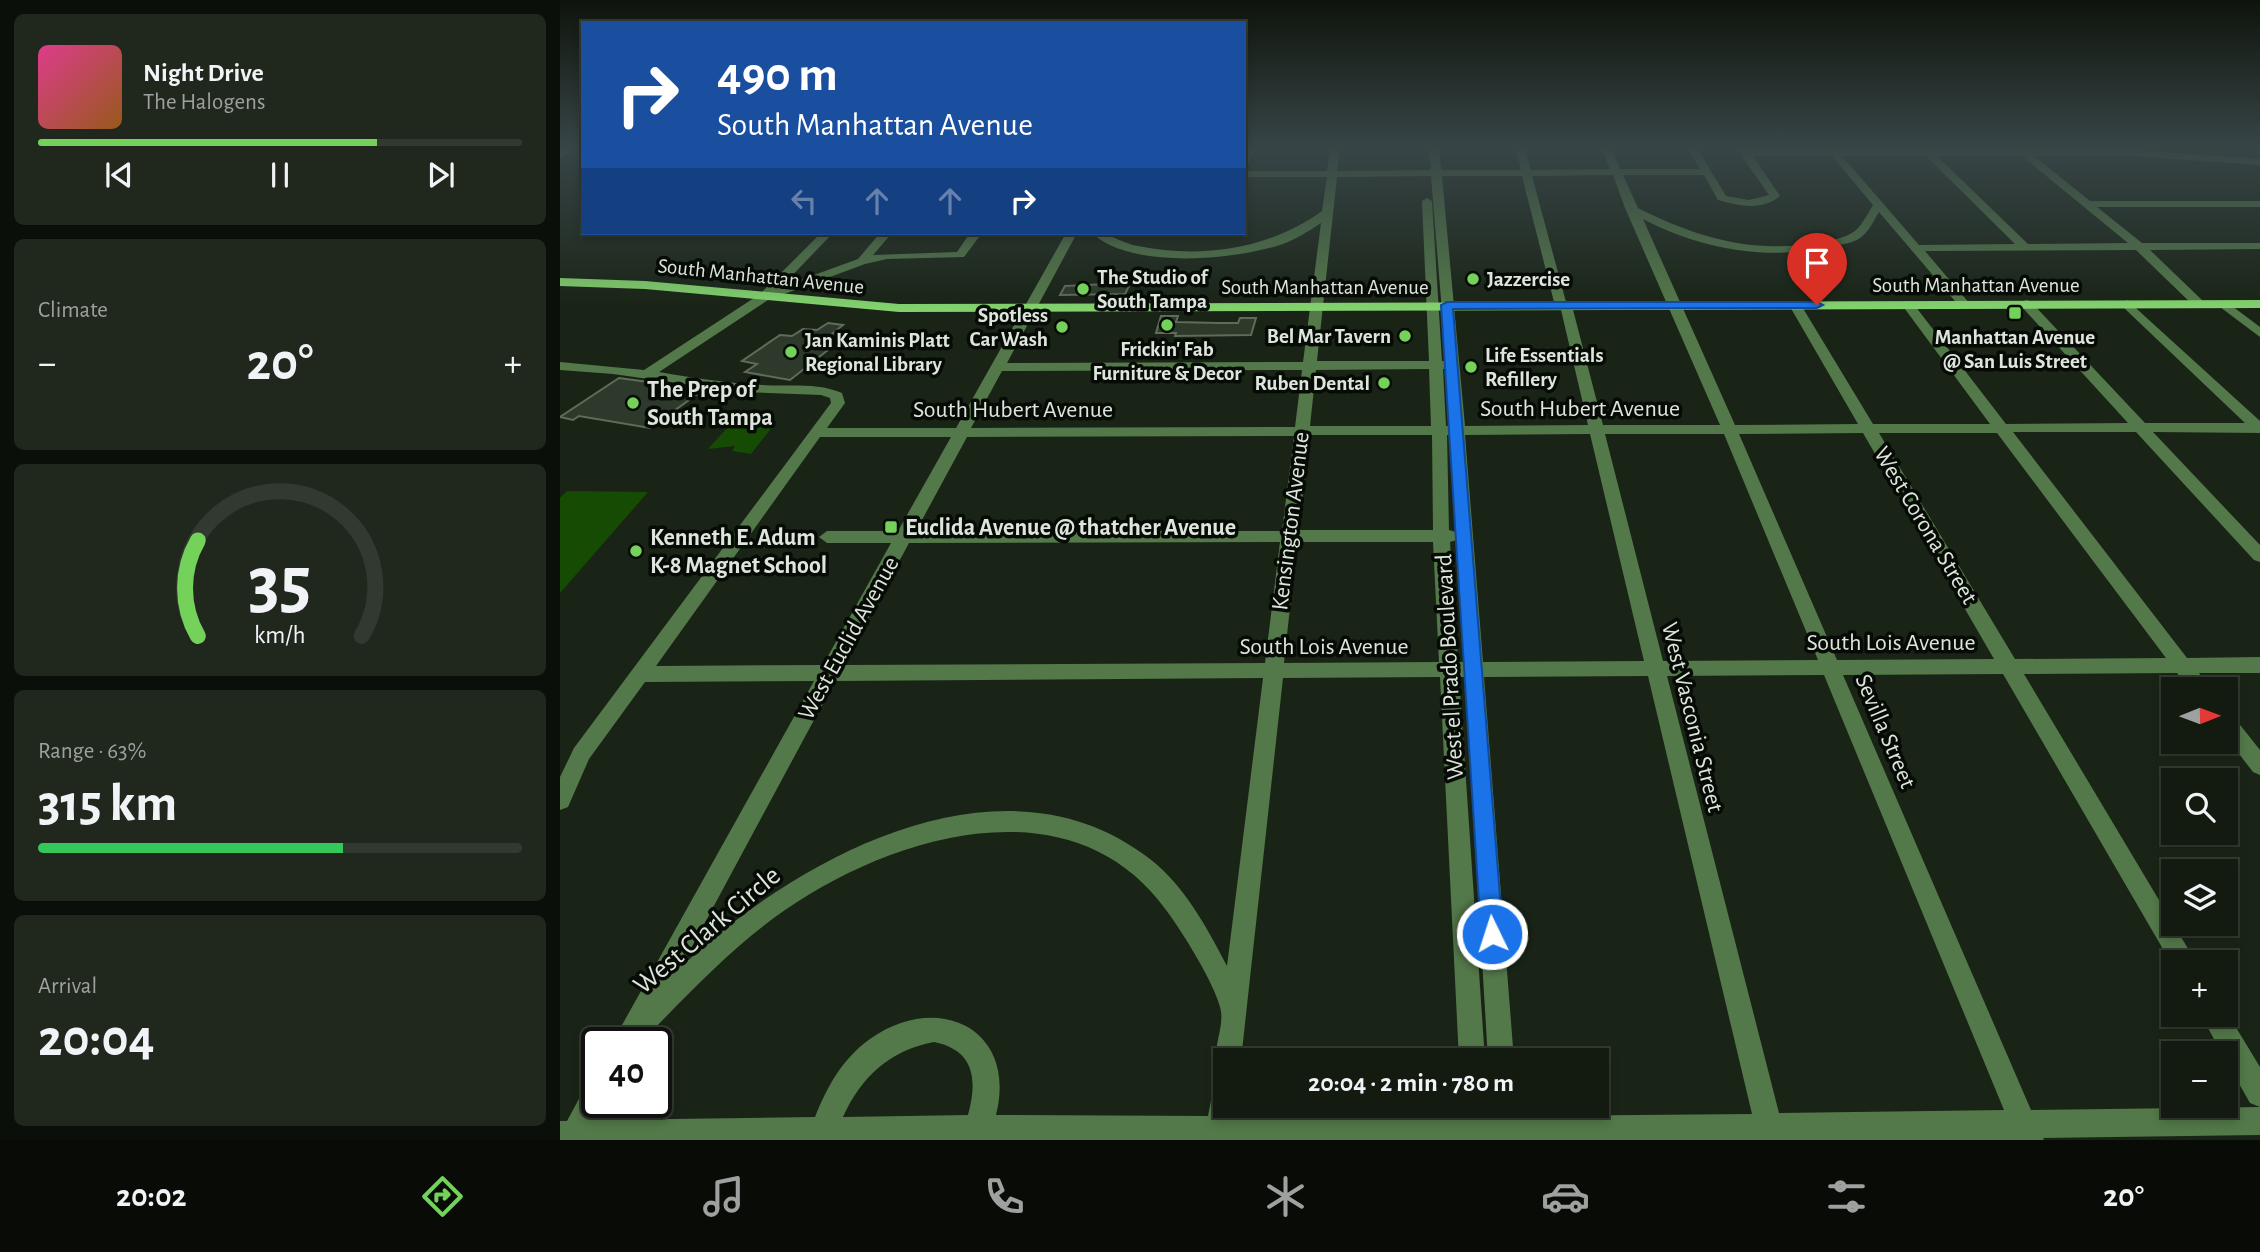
<!DOCTYPE html>
<html lang="en">
<head>
<meta charset="utf-8">
<style>
  body { margin:0; font-family:"Alegreya Sans",sans-serif; background:#20281e; color:#f1f3f6; height:100vh; display:flex; flex-direction:column; font-size:26px; white-space:nowrap }
  * { box-sizing:border-box; margin:0 }
  p { font-size:23px; color:#9da19f }
  .icon { flex:none; width:38px; height:38px; fill:none; stroke:currentColor; stroke-width:2; stroke-linecap:round; stroke-linejoin:round }
  .map { position:relative; flex:1; overflow:hidden }
  .sheet { display:flex; flex-direction:column; gap:14px; padding:14px; background:#0a0f09; width:560px }
  .sheet>* { flex:none }
  .banner { position:absolute; left:21px; top:21px; width:665px; height:214px; border-radius:0px; box-shadow:0 4px 10px #0003,0 0 0 2px #323930; background:#1a4fa0; color:#fff; overflow:hidden }
  .needle { width:46px; rotate:89deg }
  .fabs { position:absolute; left:1601px; top:677px; display:grid; gap:14px }
  .fabs a { display:grid; place-items:center; width:77px; height:77px; border-radius:0px; background:#131b10; box-shadow:0 4px 10px #0003,0 0 0 2px #323930; font-size:35px }
  .speed { position:absolute; left:21px; top:1027px; display:flex; gap:14px; font-size:35px; font-weight:700; text-align:center }
  .speed>* { display:grid; place-content:center; width:91px; height:91px; border-radius:50%; background:#131b10; box-shadow:0 4px 10px #0003,0 0 0 2px #323930; line-height:1 }
  .speed .limit { border:4px solid #111; border-radius:10px; background:#fff; color:#111 }
  .pin { position:absolute; display:grid; place-items:center; width:60px; height:60px; color:#fff; margin:-72px -30px; border-radius:50% 50% 50% 0; rotate:-45deg; box-shadow:0 0 7px #0007 }
  .pin .icon { rotate:45deg }
  .me { position:absolute; width:77px; margin:-38px; rotate:356deg; stroke-linejoin:round; filter:drop-shadow(0 0 5px #0008) }
  .turn { display:flex; align-items:center; gap:24px; height:147px; padding:0 21px; font-size:32px }
  .turn .icon { width:91px; height:91px; stroke-width:2.5 }
  .turn b { display:block; font-size:49px; line-height:60px }
  .lanes { display:flex; align-items:center; height:66px; padding:0 21px; background:#0003; justify-content:center; gap:35px; direction:ltr }
  .lanes .off { opacity:.35 }
  .big { font-size:52px; font-weight:700; line-height:1.1 }
  .sheet .widget { flex:1; display:flex; flex-direction:column; justify-content:center; gap:10px; min-width:0; padding:0 24px; border-radius:10px; background:#20281e }
  .sheet .dial { align-items:center; gap:0 }
  .dial svg { height:182px; overflow:visible; fill:none; stroke:#323930; stroke-width:7; stroke-linecap:round; text-anchor:middle }
  .dial text { fill:#f1f3f6; stroke:none }
  .song { display:flex; align-items:center; gap:21px }
  .cover { width:84px; height:84px; border-radius:10px; background:linear-gradient(135deg,hsl(330 70% 55%),hsl(30 70% 35%)) }
  .played { height:7px; border-radius:4px; background:linear-gradient(90deg,#74d25b 70%,#323930 70%) }
  .keys { display:flex; justify-content:space-around; direction:ltr }
  .heat { display:flex; justify-content:space-between; align-items:center; font-size:38px; direction:ltr }
  .charge { height:10px; border-radius:5px; background:linear-gradient(90deg,#34c759 63%,#323930 0) }
  .trip { position:absolute; left:653px; top:1048px; width:396px; height:70px; border-radius:0px; background:#131b10; box-shadow:0 4px 10px #0003,0 0 0 2px #323930; font-weight:700; line-height:70px; text-align:center }
  .menu { display:flex; height:112px; justify-content:space-around; align-items:center; background:#080b06; color:#9da19f }
  .menu .icon { width:49px; height:49px }
  .menu .active { color:#74d25b }
  .menu b { font-size:32px; color:#f1f3f6 }
  main { display:flex; flex:1; min-height:0 }
  .map>svg:first-child { display:block }
</style>
</head>
<body>
<main>
<section class="sheet">
<div class="widget">
<div class="song"><i class="cover"></i><div><b>Night Drive</b><p>The Halogens</p></div></div>
<div class="played"></div>
<div class="keys"><svg class="icon" aria-label="previous" viewBox="0 0 24 24"><path d="M18 5L8 12l10 7zM5 5v14"/></svg><svg class="icon" aria-label="pause" viewBox="0 0 24 24"><path d="M8 5v14M16 5v14"/></svg><svg class="icon" aria-label="next" viewBox="0 0 24 24"><path d="M6 5l10 7-10 7zM19 5v14"/></svg></div>
</div>
<div class="widget"><p>Climate</p>
<div class="heat"><a>−</a><b class="big">20°</b><a>+</a></div>
</div>
<div class="widget dial"><svg viewBox="0 0 100 80">
<path d="M14 69A42 42 0 1 1 86 69"/>
<path d="M14 69A42 42 0 0 1 14 27" stroke="#74d25b"/>
<text x="50" y="56" font-size="32" font-weight="700">35</text>
<text x="50" y="72" font-size="11">km/h</text>
</svg></div>
<div class="widget"><p>Range · 63%</p><b class="big">315 km</b><div class="charge"></div></div>
<div class="widget"><p>Arrival</p><b class="big">20:04</b></div>
</section>
<div class="map">
<svg width="1700" height="1140" viewBox="0 0 1700 1140">
  <rect width="100%" height="100%" fill="#192416"/>
  <!-- green -->
  <g fill="#164b03">
    <path d="M169,426H213L191,454L172,451L175,446L148,449Z"/>
    <path d="M7,491L88,492L0,593V498Z"/>
  </g>
  <!-- building -->
  <g fill="#2d392a" stroke="#5f6b5b" stroke-width="2">
    <path d="M550,280H572L565,294L500,295L505,286L548,284Z"/>
    <path d="M601,316H618L616,322L658,323H678L680,318H696L691,335L615,336L616,333H596Z"/>
    <path d="M268,323L283,325L273,333L287,335L230,380L185,372L197,364L182,361L220,335L232,336L243,329L257,330Z"/>
    <path d="M59,378L124,387L143,390L90,428L19,416L13,420L0,417Z"/>
  </g>
  <g fill="none" stroke-linecap="round" stroke-linejoin="round">
    <!-- minor -->
    <g fill="#537849" fill-rule="evenodd">
      <path d="M5,148H17L0,158V151Z"/>
      <path d="M684,148H694L689,162L684,165Z"/>
      <path d="M770,148H780L777,171L871,170L869,148H879L881,170H961L955,148H965L971,170L1050,169L1041,148H1051L1060,169H1140L1129,150L1142,148L1139,151L1166,196L1189,200L1209,195L1176,148L1572,150L1700,159V165L1572,156H1474L1530,201H1700V207H1537L1582,243H1700V249L1590,250L1643,301L1645,304L1639,308L1635,307L1576,250L1365,251L1410,304L1404,308L1400,307L1319,212C1314,220 1309,232 1300,238C1292,244 1279,244 1270,247C1205,261 1141,249 1083,219L1175,425L1298,424L1229,305L1235,301L1241,305L1313,424H1430L1342,305L1348,301L1352,302L1446,424L1568,423L1462,307L1460,304L1466,300L1470,301L1585,423H1685L1563,307L1561,304L1567,300L1700,421V433L1593,432L1700,545V562L1694,560L1576,432H1453L1627,658L1700,657V673H1639L1651,690H1629L1617,673L1464,674L1636,962H1614V968L1443,674L1283,675L1471,1110L1700,1107V1135L1483,1138L1484,1140H0V1121H7L27,1084L37,1080V1102H47L38,1120L255,1117C267,1087 282,1059 310,1039C377,991 458,1028 436,1115L648,1116L655,1080L665,1076V1106H677L676,1116L902,1117L901,1106H929L930,1117V1106H958V1116L1192,1114L1088,676L924,677L954,1060H928L905,677H899L925,1060H899L880,677L723,678L681,1060H665V1072L659,1069C650,1049 666,1027 660,1007C654,983 622,931 606,910C513,781 335,834 225,910C176,944 134,988 92,1031L84,1035L79,1043H52L254,681L85,682L29,759L8,807L0,810V777L14,748L271,403L270,398L261,395L182,392L53,374L0,370V362L84,370L200,294L261,233H273L221,287L298,259L320,233H332L313,255L397,252L410,233H422L404,257L327,259L305,264L208,300L99,372C133,378 167,383 202,385C229,387 256,382 282,393L285,403L267,428H396L506,233H517L447,363L743,362L761,223C749,231 736,239 723,244C676,260 571,270 532,233C549,232 561,243 578,246C641,259 710,249 762,211L767,177H684V171H767ZM1193,156H1272L1313,205C1307,214 1301,229 1290,234C1282,239 1269,240 1259,242C1195,255 1135,237 1078,208L1063,175H1144L1158,200C1179,206 1202,211 1220,196ZM1282,156H1366L1455,244L1359,245ZM1377,156H1462L1568,243L1468,244ZM1053,175L1065,208L1160,425H1043L1012,306L1006,302L972,176ZM871,176L886,361H882L872,201L867,198L862,201L869,361H757L777,177ZM882,176H962L995,306L1001,310L1028,425L905,426ZM869,369L871,426H750L756,370ZM883,369H886L890,426H886ZM742,370L735,427L411,428L442,371ZM1303,433L1434,659L1277,660L1179,434ZM1319,433H1437L1606,658L1455,659ZM1030,434L1084,661L923,662L905,435ZM1045,434H1164L1258,660L1103,661ZM749,435H872L873,530H739ZM887,435H890L896,532L889,530ZM734,436L722,531H356L407,437ZM260,437H391L338,531H267L259,537L267,543H331L263,665L96,666ZM897,540L904,662H898L890,542ZM720,542L705,663L283,665L349,543ZM737,542H873L879,662L724,663ZM1264,675L1444,1110L1219,1113L1107,676ZM703,678L667,966C647,928 625,886 590,859C443,744 236,858 121,967L275,681ZM374,1042C414,1050 418,1079 408,1115L283,1117C301,1077 330,1050 374,1042Z"/>
      <path d="M1664,300L1700,327V337L1660,307L1658,304Z"/>
      <path d="M1666,714L1673,716L1700,750V775L1693,772L1666,737Z"/>
      <path d="M1666,1011L1700,1067V1107L1690,1103L1666,1061V1054H1662L1641,1015H1666Z"/>
    </g>
    <!-- major -->
    <path fill="#82d16d" fill-rule="evenodd" d="M0,278L85,281L339,304L1700,300V308L339,312L85,289L0,286Z"/>
  </g>
  <!-- sky -->
  <linearGradient id="sky" x2="0" y2="1"><stop stop-color="#0e140c"/><stop offset="0.48" stop-color="#384547"/><stop offset="1" stop-color="#384547" stop-opacity="0"/></linearGradient>
  <rect width="1700" height="308" fill="url(#sky)"/>
  <!-- route -->
  <path fill="#1a73e8" stroke="#114b97" stroke-width="2" d="M887,302H1257L1263,305L1257,308L893,309L943,934L940,941L932,944L924,941L921,934L881,305Z"/>
  <!-- markers -->
  <g fill="#74d25b" stroke="#070b06" stroke-width="2.5">
    <circle cx="913" cy="279" r="7"/>
    <circle cx="523" cy="289" r="7"/>
    <rect x="1448" y="306" width="14" height="14" rx="3.5"/>
    <circle cx="607" cy="325" r="7"/>
    <circle cx="502" cy="327" r="7"/>
    <circle cx="845" cy="336" r="7"/>
    <circle cx="231" cy="352" r="7"/>
    <circle cx="911" cy="367" r="7"/>
    <circle cx="824" cy="383" r="7"/>
    <circle cx="73" cy="403" r="7"/>
    <rect x="324" y="520" width="14" height="14" rx="3.5"/>
    <circle cx="76" cy="551" r="7"/>
  </g>
  <g text-anchor="middle" stroke-width="7" stroke-linejoin="round" paint-order="stroke">
    <!-- far-street labels -->
    <g font-size="21" fill="#dde5dc" stroke="#070b06">
      <text transform="translate(201 276) rotate(6)" y="7">South Manhattan Avenue</text>
      <text x="1416" y="292">South Manhattan Avenue</text>
      <text x="765" y="294">South Manhattan Avenue</text>
    </g>
    <!-- far-poi labels -->
    <g font-size="21" font-weight="bold" fill="#dde5dc" stroke="#070b06" text-anchor="start">
      <text x="537" y="284">The Studio of<tspan x="537" dy="24">South Tampa</tspan></text>
      <text x="927" y="286">Jazzercise</text>
      <text x="488" y="322" text-anchor="end">Spotless<tspan x="488" dy="24">Car Wash</tspan></text>
      <text x="831" y="343" text-anchor="end">Bel Mar Tavern</text>
      <text x="1455" y="344" text-anchor="middle">Manhattan Avenue<tspan x="1455" dy="24">@ San Luis Street</tspan></text>
      <text x="245" y="347">Jan Kaminis Platt<tspan x="245" dy="24">Regional Library</tspan></text>
      <text x="607" y="356" text-anchor="middle">Frickin' Fab<tspan x="607" dy="24">Furniture &amp; Decor</tspan></text>
      <text x="925" y="362">Life Essentials<tspan x="925" dy="24">Refillery</tspan></text>
      <text x="810" y="390" text-anchor="end">Ruben Dental</text>
    </g>
    <!-- poi labels -->
    <g font-size="24" font-weight="bold" fill="#dde5dc" stroke="#070b06" text-anchor="start">
      <text x="87" y="397">The Prep of<tspan x="87" dy="28">South Tampa</tspan></text>
      <text x="345" y="535">Euclida Avenue @ thatcher Avenue</text>
      <text x="90" y="545">Kenneth E. Adum<tspan x="90" dy="28">K-8 Magnet School</tspan></text>
    </g>
    <!-- street labels -->
    <g font-size="24" fill="#dde5dc" stroke="#070b06">
      <text x="1020" y="416">South Hubert Avenue</text>
      <text x="453" y="417">South Hubert Avenue</text>
      <text transform="translate(730 521) rotate(-83)" y="8">Kensington Avenue</text>
      <text transform="translate(1366 525) rotate(59)" y="8">West Corona Street</text>
      <text transform="translate(288 638) rotate(-61)" y="8">West Euclid Avenue</text>
      <text x="1331" y="650">South Lois Avenue</text>
      <text x="764" y="654">South Lois Avenue</text>
      <text transform="translate(889 667) rotate(-93)" y="8">West el Prado Boulevard</text>
      <text transform="translate(1133 717) rotate(76)" y="8">West Vasconia Street</text>
      <text transform="translate(1326 731) rotate(67)" y="8">Sevilla Street</text>
    </g>
    <!-- near-street labels -->
    <g font-size="28" fill="#dde5dc" stroke="#070b06">
      <text transform="translate(146 929) rotate(-40)" y="10">West Clark Circle</text>
    </g>
  </g>
</svg>
<div class="fabs">
<a><svg class="needle" viewBox="-14 -14 28 28"><path d="M0-13l5 13h-10z" fill="#e53935"/><path d="M0 13l5-13h-10z" fill="#9da19f"/></svg></a>
<a><svg class="icon" aria-label="search" viewBox="0 0 24 24"><circle cx="10" cy="10" r="6"/><path d="M15 15l6 6"/></svg></a>
<a><svg class="icon" aria-label="layers" viewBox="0 0 24 24"><path d="M12 4l9 5-9 5-9-5zM3 14l9 5 9-5"/></svg></a>
<a>+</a>
<a>−</a>
</div>
<div class="speed"><div class="limit">40</div></div>
<div class="pin" style="left:1257px;top:305px;background:#d93025"><svg class="icon" aria-label="arrive" viewBox="0 0 24 24"><path d="M6 21V4h12l-3 4 3 4H6"/></svg></div>
<svg class="me" style="left:932px;top:934px" viewBox="-20 -20 40 40"><circle r="17" fill="#1a73e8" stroke="#fff" stroke-width="3"/><path d="M0-11L8 9 0 5-8 9z" fill="#fff"/></svg>
<div class="trip">20:04 · 2 min · 780 m</div>
<div class="banner">
<div class="turn"><svg class="icon" aria-label="right" viewBox="0 0 24 24"><path d="M7 20v-9h11M14 6l5 5-5 5"/></svg><div><b>490 m</b>South Manhattan Avenue</div></div>
<div class="lanes"><svg class="icon off" aria-label="left" viewBox="0 0 24 24"><path d="M17 20v-9H6M10 6l-5 5 5 5"/></svg><svg class="icon off" aria-label="ahead" viewBox="0 0 24 24"><path d="M12 20V5M6 11l6-6 6 6"/></svg><svg class="icon off" aria-label="ahead" viewBox="0 0 24 24"><path d="M12 20V5M6 11l6-6 6 6"/></svg><svg class="icon" aria-label="right" viewBox="0 0 24 24"><path d="M7 20v-9h11M14 6l5 5-5 5"/></svg></div>
</div>
</div>
</main>
<nav class="menu">
<b>20:02</b>
<svg class="icon active" aria-label="directions" viewBox="0 0 24 24"><path d="M12 3l9 9-9 9-9-9zM9 14v-3h6M13 9l2 2-2 2"/></svg>
<svg class="icon" aria-label="music" viewBox="0 0 24 24"><path d="M9 18V5l10-2v13"/><circle cx="6" cy="18" r="3"/><circle cx="16" cy="16" r="3"/></svg>
<svg class="icon" aria-label="phone" viewBox="0 0 24 24"><path d="M5 4h4l2 5-3 2q2 4 5 5l2-3 5 2v4C11 20 4 13 5 4z"/></svg>
<svg class="icon" aria-label="climate" viewBox="0 0 24 24"><path d="M12 3v18M4 7l16 10M4 17L20 7"/></svg>
<svg class="icon" aria-label="car" viewBox="0 0 24 24"><path d="M5 17H2v-5l4-1 3-4h7l3 4 3 1v5h-3M9 17h6M6 11h13"/><circle cx="7" cy="17" r="2"/><circle cx="17" cy="17" r="2"/></svg>
<svg class="icon" aria-label="filters" viewBox="0 0 24 24"><path d="M4 7h16M4 17h16"/><circle cx="9" cy="7" r="2"/><circle cx="15" cy="17" r="2"/></svg>
<b>20°</b>
</nav>
</body>
</html>
